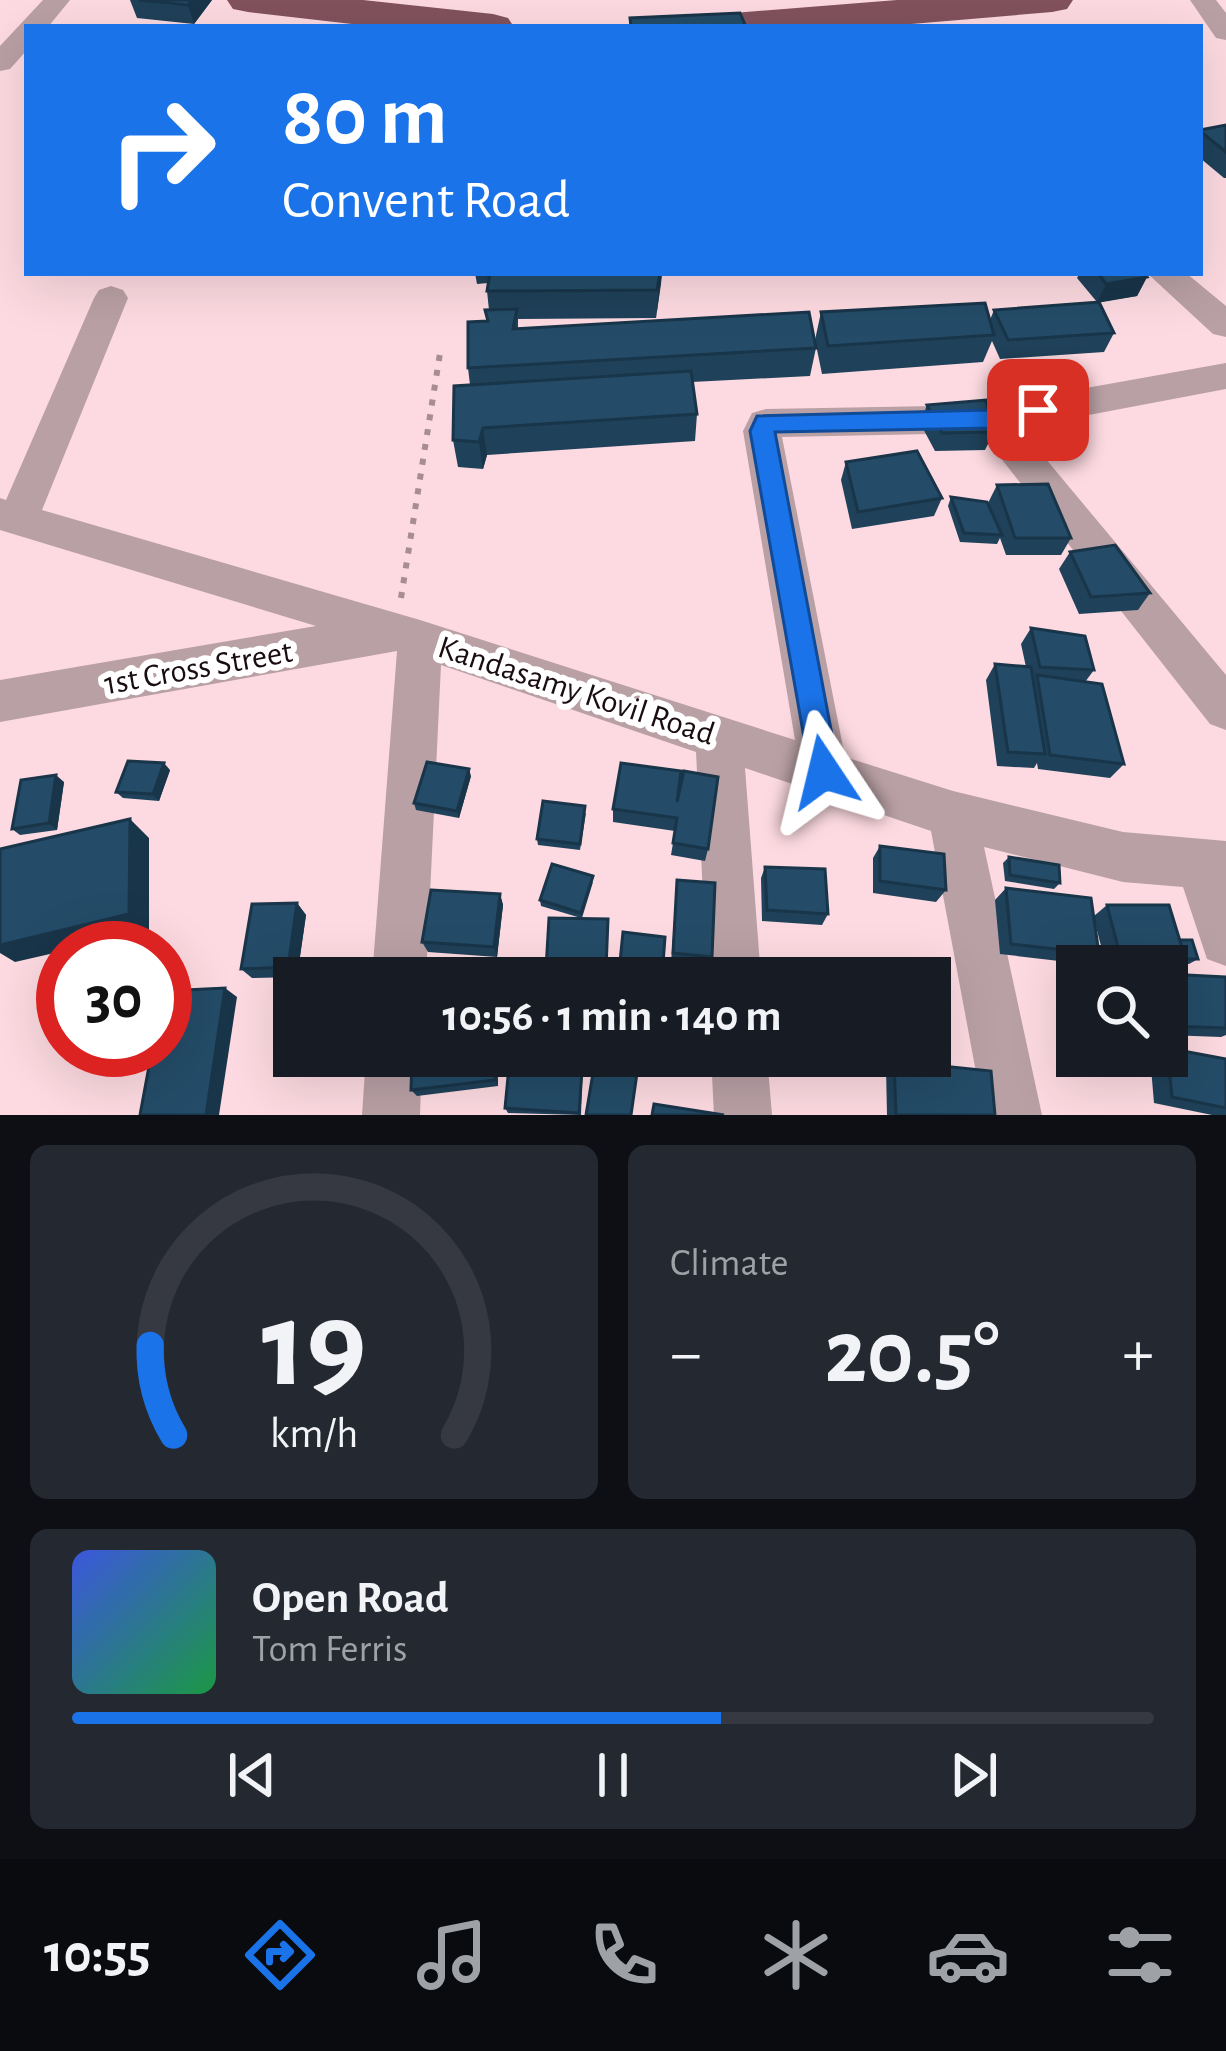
<!DOCTYPE html>
<html lang="en">
<head>
<meta charset="utf-8">
<style>
  body { margin:0; font-family:"Alegreya Sans",sans-serif; background:#242831; color:#f1f3f6; height:100vh; display:flex; flex-direction:column; font-size:45px; white-space:nowrap }
  * { box-sizing:border-box; margin:0 }
  p { font-size:39px; color:#9ea1a6 }
  .icon { flex:none; width:66px; height:66px; fill:none; stroke:currentColor; stroke-width:2; stroke-linecap:round; stroke-linejoin:round }
  .map { position:relative; height:1115px; overflow:hidden }
  .side { display:flex; flex-direction:column; gap:30px; padding:30px; background:#0d0f14; flex:1 }
  .side>* { flex:none }
  .banner { position:absolute; left:24px; top:24px; width:1179px; height:252px; border-radius:0px; box-shadow:0 12px 48px #0002; background:#1a73e8; color:#fff; overflow:hidden }
  .buttons { position:absolute; left:1056px; top:945px; display:grid; gap:24px }
  .buttons a { display:grid; place-items:center; width:132px; height:132px; border-radius:0px; background:#171b24; box-shadow:0 12px 48px #0002; font-size:60px }
  .speed { position:absolute; left:36px; top:921px; display:flex; gap:24px; font-size:60px; font-weight:700; text-align:center }
  .speed>* { display:grid; place-content:center; width:156px; height:156px; border-radius:50%; background:#171b24; box-shadow:0 12px 48px #0002; line-height:1 }
  .speed .limit { border:18px solid #d22; background:#fff; color:#111 }
  .pin { position:absolute; display:grid; place-items:center; width:102px; height:102px; color:#fff; margin:-51px; border-radius:24px; box-shadow:0 6px 18px #0006 }
  .me { position:absolute; width:132px; margin:-66px; rotate:350deg; stroke-linejoin:round; filter:drop-shadow(0 0 9px #0008) }
  .turn { display:flex; align-items:center; gap:42px; height:252px; padding:0 60px; font-size:54px }
  .turn .icon { width:156px; height:156px; stroke-width:2.5 }
  .turn b { display:block; font-size:84px; line-height:102px }
  .big { font-size:90px; font-weight:700; line-height:1.1 }
  .side .widget { flex:1; display:flex; flex-direction:column; justify-content:center; gap:18px; min-width:0; padding:0 42px; border-radius:18px; background:#242831 }
  .side .dial { align-items:center; gap:0 }
  .dial svg { height:312px; overflow:visible; fill:none; stroke:#363941; stroke-width:7; stroke-linecap:round; text-anchor:middle }
  .dial text { fill:#f1f3f6; stroke:none }
  .song { display:flex; align-items:center; gap:36px }
  .cover { width:144px; height:144px; border-radius:18px; background:linear-gradient(135deg,hsl(230 70% 55%),hsl(140 70% 35%)) }
  .played { height:12px; border-radius:6px; background:linear-gradient(90deg,#1a73e8 60%,#363941 60%) }
  .keys { display:flex; justify-content:space-around; direction:ltr }
  .heat { display:flex; justify-content:space-between; align-items:center; font-size:66px; direction:ltr }
  .side .tiles { flex:1; display:grid; gap:30px; grid-template-columns:1fr 1fr }
  .widget:last-child { grid-column:span 2 }
  .trip { position:absolute; left:273px; top:957px; width:678px; height:120px; border-radius:0px; background:#171b24; box-shadow:0 12px 48px #0002; font-weight:700; line-height:120px; text-align:center }
  .menu { display:flex; height:192px; justify-content:space-around; align-items:center; background:#090b0e; color:#9ea1a6 }
  .menu .icon { width:84px; height:84px }
  .menu .active { color:#1a73e8 }
  .menu b { font-size:54px; color:#f1f3f6 }
  .map>svg:first-child { display:block }
</style>
</head>
<body>
<div class="map">
<svg width="1226" height="1115" viewBox="0 0 1226 1115">
  <rect width="100%" height="100%" fill="#fddae1"/>
  <g fill="none" stroke-linecap="round" stroke-linejoin="round">
    <!-- path -->
    <path stroke="#a78d92" stroke-width="6" stroke-dasharray="6 9" stroke-linecap="butt" d="M401,598L441,347"/>
    <!-- street -->
    <g fill="#b9a0a5" fill-rule="evenodd">
      <path d="M43,0H70L48,27H27V50L10,69L0,71V46Z"/>
      <path d="M1190,0H1216L1226,13V40L1216,38Z"/>
      <path d="M1147,273H1186L1226,306V337L1213,334Z"/>
      <path d="M111,286L123,290L128,298L42,510L420,620L795,740L743,431L752,413L766,409L991,405L1226,363V389L1020,428L1226,675V730L1210,724L981,433L782,437L845,757L953,791L1123,832L1226,841V966L1207,959L1183,887L1123,882L984,847L1042,1115H984L931,831L745,768L761,978H707L696,752L441,665L426,978H372L397,651L0,722V680L316,626L0,530V498L6,500L94,298L99,290Z"/>
      <path d="M366,1056H422L420,1115H362Z"/>
      <path d="M711,1056H767L772,1115H714Z"/>
    </g>
    <!-- highway -->
    <g fill="#82525d" fill-rule="evenodd">
      <path d="M227,0H363L493,14L508,18L514,27H378L248,12L233,9Z"/>
      <path d="M897,0H1073L1067,9L1052,12L876,27H700L706,18L721,14Z"/>
    </g>
  </g>
  <!-- wall -->
  <g fill="#1f4159">
    <path d="M130,0H212L194,24L137,18Z"/>
    <path d="M1226,125V178H1224L1200,158V130Z"/>
    <path d="M475,273H668H662L656,318L518,319V328L816,348L810,376L692,382L697,414L695,441L487,455L483,469L458,467L453,440L470,385L468,368L487,321L485,310H489L487,291L488,283L477,284Z"/>
    <path d="M1080,273H1144L1147,277L1137,296L1099,302L1114,333L1104,352L1000,359L992,341L983,362L822,374L815,340L821,312L990,320L994,310L1097,302L1077,278Z"/>
    <path d="M927,405L994,432L985,450L935,451L920,423Z"/>
    <path d="M846,462L942,498L934,516L852,529L841,480Z"/>
    <path d="M997,485L1071,538L1061,555H1006L1000,538L997,544L960,542L948,506L951,497L992,513L988,503Z"/>
    <path d="M1070,552L1150,593L1138,610L1079,614L1059,569Z"/>
    <path d="M1031,628L1094,670L1085,682L1124,764L1110,778L1038,769L1037,763L1034,768L997,766L986,680L995,664L1026,667L1021,644Z"/>
    <path d="M170,770L159,801L123,798L116,792Z"/>
    <path d="M471,776L459,818L416,810L414,803Z"/>
    <path d="M64,782L57,830L20,835L12,829Z"/>
    <path d="M677,802L708,849L705,861L671,855L675,831L613,822V809Z"/>
    <path d="M586,813L580,850L538,845L537,839Z"/>
    <path d="M880,846L946,890L936,902L873,893V858Z"/>
    <path d="M1009,857L1060,883L1054,889L1005,881L1003,863Z"/>
    <path d="M765,867L828,914L822,925L762,921L761,878Z"/>
    <path d="M677,880L712,957L710,967L671,963Z"/>
    <path d="M593,882L582,918L608,919L607,978H548L546,969L581,918L541,906L540,900Z"/>
    <path d="M1006,888L1094,916L1107,905L1180,940L1198,959L1189,964L1170,963L1106,965L1094,919L1099,954L1085,964L1000,954L995,900Z"/>
    <path d="M500,894L503,905L497,957L428,952L422,942Z"/>
    <path d="M297,903L306,915L297,977L252,978L241,969Z"/>
    <path d="M623,932L662,978L619,977Z"/>
    <path d="M1167,974L1226,977V1035L1221,1037L1167,1035Z"/>
    <path d="M1167,1048L1226,1059V1115H1212L1154,1103L1150,1056H1167Z"/>
    <path d="M412,1056H497L498,1086L417,1096L411,1090Z"/>
    <path d="M583,1056L581,1115L508,1113L505,1108Z"/>
    <path d="M636,1056H691L689,1062Z"/>
    <path d="M894,1061L995,1115H887L886,1068Z"/>
  </g>
  <!-- shaded-wall -->
  <g fill="#193549">
    <path d="M192,0H212L194,24L188,5Z"/>
    <path d="M660,273H662L661,284L656,318Z"/>
    <path d="M1147,277L1137,296L1097,303L1106,284Z"/>
    <path d="M483,428L487,455L483,469L479,442Z"/>
    <path d="M164,763L170,770L159,801L153,794Z"/>
    <path d="M469,769L471,776L459,818L457,811Z"/>
    <path d="M56,775L64,782L57,830L49,823Z"/>
    <path d="M130,819L149,838V930L73,948H63V951L15,962L0,953V945Z"/>
    <path d="M500,894L503,905L497,957L494,947Z"/>
    <path d="M297,903L306,915L297,977L288,967Z"/>
    <path d="M225,988L237,997L219,1115H206Z"/>
    <path d="M494,1056H497L498,1086L495,1080Z"/>
  </g>
  <!-- building -->
  <g fill="#244c68" stroke="#193549" stroke-width="3">
    <path d="M139,0H192L188,5Z"/>
    <path d="M740,13L746,27H631L630,18Z"/>
    <path d="M1226,125V152L1200,131V130Z"/>
    <path d="M490,273H660L657,290L487,291Z"/>
    <path d="M1098,273H1144L1147,277L1106,284Z"/>
    <path d="M1099,302L1114,333L1008,340L994,310Z"/>
    <path d="M985,303L994,335L828,346L821,312Z"/>
    <path d="M517,309L513,329L809,312L816,348L468,368V322L488,321L485,310Z"/>
    <path d="M691,371L697,414L483,428L479,442L453,440L454,386Z"/>
    <path d="M986,400L994,432L942,433L927,405Z"/>
    <path d="M917,451L942,498L858,512L846,462Z"/>
    <path d="M1048,484L1071,538H1015L997,485Z"/>
    <path d="M951,497L987,502L1002,535L964,533Z"/>
    <path d="M1115,545L1150,593L1091,597L1070,552Z"/>
    <path d="M1031,628L1085,636L1094,670L1040,667Z"/>
    <path d="M995,664L1031,667L1045,754L1008,752Z"/>
    <path d="M1037,675L1102,684L1124,764L1050,755Z"/>
    <path d="M128,761L164,763L153,794L116,792Z"/>
    <path d="M427,762L469,769L457,811L414,803Z"/>
    <path d="M621,763L681,771L677,802L684,771L718,777L708,849L673,843L677,818L613,809Z"/>
    <path d="M56,775L49,823L12,829L21,780Z"/>
    <path d="M543,801L585,806L580,844L537,839Z"/>
    <path d="M130,819L129,914L0,945V849Z"/>
    <path d="M880,846L944,854L946,890L880,881Z"/>
    <path d="M1009,857L1059,865L1060,883L1010,875Z"/>
    <path d="M552,864L593,876L581,913L540,900Z"/>
    <path d="M765,867L825,869L828,914L767,910Z"/>
    <path d="M677,880L715,883L712,957L673,953Z"/>
    <path d="M1006,888L1091,898L1099,954L1011,944Z"/>
    <path d="M431,890L500,894L494,947L422,942Z"/>
    <path d="M297,903L288,967L241,969L252,904Z"/>
    <path d="M1107,905H1169L1184,954L1120,955Z"/>
    <path d="M549,918L608,919L606,969H546Z"/>
    <path d="M623,932L665,937L662,977L619,972Z"/>
    <path d="M1180,940H1192L1198,959H1179L1184,954Z"/>
    <path d="M1167,974L1226,977V1028L1168,1026Z"/>
    <path d="M225,988L206,1115H140L152,1050H165V991Z"/>
    <path d="M1167,1048L1226,1059V1108L1172,1097Z"/>
    <path d="M412,1056H494L495,1080L411,1090Z"/>
    <path d="M510,1056H583L579,1113L505,1108Z"/>
    <path d="M894,1061L991,1071L995,1115H896Z"/>
    <path d="M594,1067L637,1073L631,1115H586Z"/>
    <path d="M654,1104L724,1115H652Z"/>
  </g>
  <!-- route -->
  <path fill="#1a73e8" stroke="#114b97" stroke-width="3" d="M1038,401L1047,404L1050,410L1047,417L991,428L775,432L839,772L835,783L824,787L812,783L750,431L757,416L991,410Z"/>
  <g text-anchor="middle" stroke-width="12" stroke-linejoin="round" paint-order="stroke">
    <!-- street labels -->
    <g font-size="33" fill="#190d10" stroke="#fff">
      <text transform="translate(198 666) rotate(-10)" y="12">1st Cross Street</text>
      <text transform="translate(577 689) rotate(18)" y="12">Kandasamy Kovil Road</text>
    </g>
  </g>
</svg>
<div class="buttons">
<a><svg class="icon" aria-label="search" viewBox="0 0 24 24"><circle cx="10" cy="10" r="6"/><path d="M15 15l6 6"/></svg></a>
</div>
<div class="speed"><div class="limit">30</div></div>
<div class="pin" style="left:1038px;top:410px;background:#d93025"><svg class="icon" aria-label="arrive" viewBox="0 0 24 24"><path d="M6 21V4h12l-3 4 3 4H6"/></svg></div>
<svg class="me" style="left:824px;top:772px" viewBox="-20 -20 40 40"><path d="M0-17L14 15 0 8-14 15z" fill="#1a73e8" stroke="#fff" stroke-width="4"/></svg>
<div class="trip">10:56 · 1 min · 140 m</div>
<div class="banner">
<div class="turn"><svg class="icon" aria-label="right" viewBox="0 0 24 24"><path d="M7 20v-9h11M14 6l5 5-5 5"/></svg><div><b>80 m</b>Convent Road</div></div>
</div>
</div>
<section class="side">
<div class="tiles">
<div class="widget dial"><svg viewBox="0 0 100 80">
<path d="M14 69A42 42 0 1 1 86 69"/>
<path d="M14 69A42 42 0 0 1 8 46" stroke="#1a73e8"/>
<text x="50" y="56" font-size="32" font-weight="700">19</text>
<text x="50" y="72" font-size="11">km/h</text>
</svg></div>
<div class="widget"><p>Climate</p>
<div class="heat"><a>−</a><b class="big">20.5°</b><a>+</a></div>
</div>
<div class="widget">
<div class="song"><i class="cover"></i><div><b>Open Road</b><p>Tom Ferris</p></div></div>
<div class="played"></div>
<div class="keys"><svg class="icon" aria-label="previous" viewBox="0 0 24 24"><path d="M18 5L8 12l10 7zM5 5v14"/></svg><svg class="icon" aria-label="pause" viewBox="0 0 24 24"><path d="M8 5v14M16 5v14"/></svg><svg class="icon" aria-label="next" viewBox="0 0 24 24"><path d="M6 5l10 7-10 7zM19 5v14"/></svg></div>
</div>
</div>
</section>
<nav class="menu">
<b>10:55</b>
<svg class="icon active" aria-label="directions" viewBox="0 0 24 24"><path d="M12 3l9 9-9 9-9-9zM9 14v-3h6M13 9l2 2-2 2"/></svg>
<svg class="icon" aria-label="music" viewBox="0 0 24 24"><path d="M9 18V5l10-2v13"/><circle cx="6" cy="18" r="3"/><circle cx="16" cy="16" r="3"/></svg>
<svg class="icon" aria-label="phone" viewBox="0 0 24 24"><path d="M5 4h4l2 5-3 2q2 4 5 5l2-3 5 2v4C11 20 4 13 5 4z"/></svg>
<svg class="icon" aria-label="climate" viewBox="0 0 24 24"><path d="M12 3v18M4 7l16 10M4 17L20 7"/></svg>
<svg class="icon" aria-label="car" viewBox="0 0 24 24"><path d="M5 17H2v-5l4-1 3-4h7l3 4 3 1v5h-3M9 17h6M6 11h13"/><circle cx="7" cy="17" r="2"/><circle cx="17" cy="17" r="2"/></svg>
<svg class="icon" aria-label="filters" viewBox="0 0 24 24"><path d="M4 7h16M4 17h16"/><circle cx="9" cy="7" r="2"/><circle cx="15" cy="17" r="2"/></svg>
</nav>
</body>
</html>
